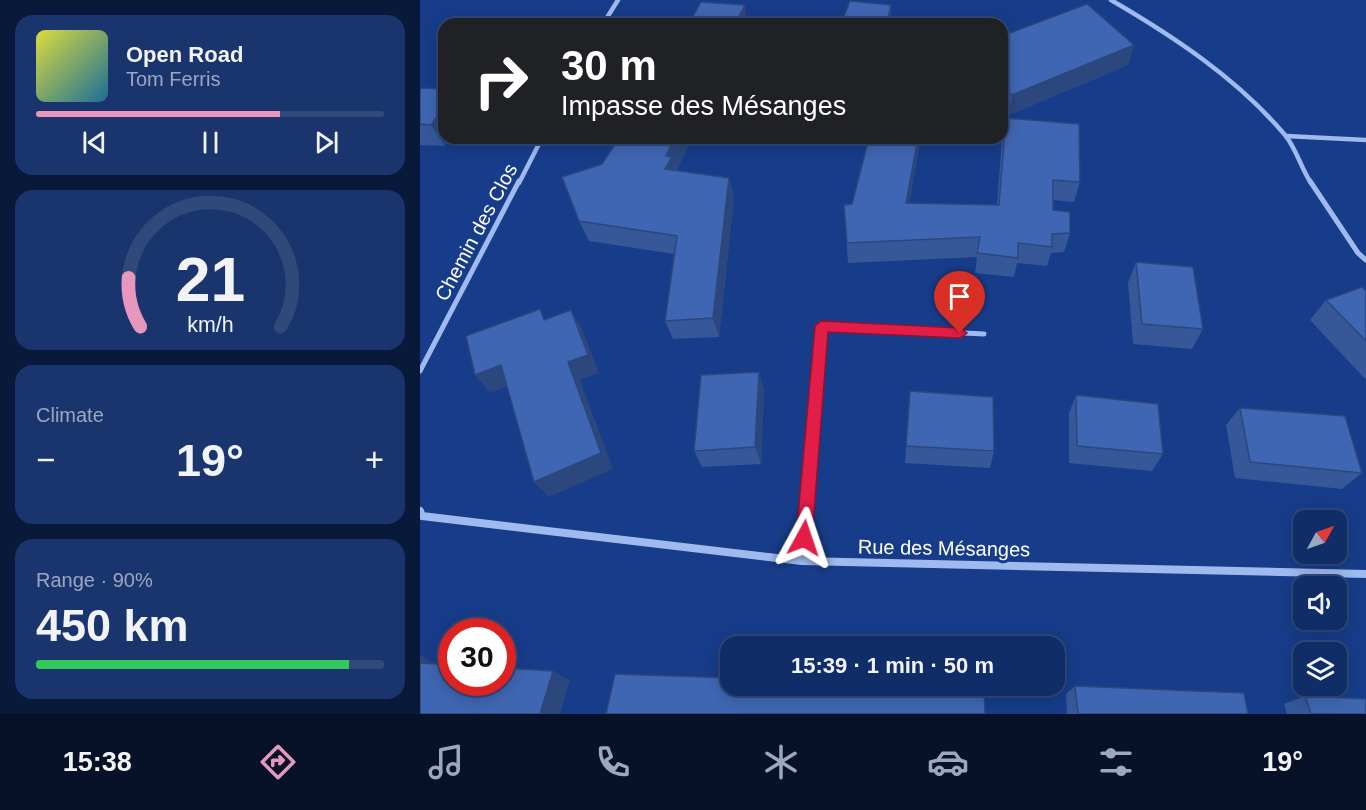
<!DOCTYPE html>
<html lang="en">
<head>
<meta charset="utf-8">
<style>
  body { margin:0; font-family:Helvetica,sans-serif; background:#1a356d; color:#f1f3f6; height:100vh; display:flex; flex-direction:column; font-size:22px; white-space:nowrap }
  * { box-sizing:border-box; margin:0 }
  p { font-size:20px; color:#9ca8c0 }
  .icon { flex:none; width:33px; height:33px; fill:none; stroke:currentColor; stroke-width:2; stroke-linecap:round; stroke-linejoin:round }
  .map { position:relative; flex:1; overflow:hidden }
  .side { display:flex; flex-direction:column; gap:15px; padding:15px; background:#091939; width:420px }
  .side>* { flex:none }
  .banner { position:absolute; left:18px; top:18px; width:570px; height:126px; border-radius:18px; box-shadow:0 3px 15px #0003,0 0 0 2px #30497b; background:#202124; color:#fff; overflow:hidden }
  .needle { width:39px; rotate:50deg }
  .buttons { position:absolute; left:873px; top:510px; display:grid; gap:12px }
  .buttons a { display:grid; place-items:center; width:54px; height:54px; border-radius:12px; background:#112d67; box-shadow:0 3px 15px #0003,0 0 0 2px #30497b; font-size:30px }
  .speed { position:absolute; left:18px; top:618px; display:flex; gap:12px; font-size:30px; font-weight:700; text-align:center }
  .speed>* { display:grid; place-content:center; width:78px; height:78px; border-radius:50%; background:#112d67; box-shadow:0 3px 15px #0003,0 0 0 2px #30497b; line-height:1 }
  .speed .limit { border:9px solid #d22; background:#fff; color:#111 }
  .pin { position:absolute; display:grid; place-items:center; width:51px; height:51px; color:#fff; margin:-62px -26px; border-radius:50% 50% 50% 0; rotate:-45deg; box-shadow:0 0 6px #0007 }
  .pin .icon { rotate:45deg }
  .me { position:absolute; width:66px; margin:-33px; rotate:5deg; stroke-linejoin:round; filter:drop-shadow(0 0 4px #0008) }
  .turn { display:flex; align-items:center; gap:21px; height:126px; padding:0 24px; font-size:27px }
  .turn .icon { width:78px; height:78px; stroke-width:2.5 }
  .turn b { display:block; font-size:42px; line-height:51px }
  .big { font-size:45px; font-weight:800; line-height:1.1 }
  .side .widget { flex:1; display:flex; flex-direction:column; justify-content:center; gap:9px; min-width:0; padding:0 21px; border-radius:18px; background:#1a356d }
  .side .dial { align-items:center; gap:0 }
  .dial svg { height:156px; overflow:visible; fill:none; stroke:#30497b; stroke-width:7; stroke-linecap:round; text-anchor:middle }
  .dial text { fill:#f1f3f6; stroke:none }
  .song { display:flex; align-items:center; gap:18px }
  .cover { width:72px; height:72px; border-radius:9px; background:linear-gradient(135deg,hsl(60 70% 55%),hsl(200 70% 35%)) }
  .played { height:6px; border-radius:3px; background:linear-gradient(90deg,#e797bd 70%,#30497b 70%) }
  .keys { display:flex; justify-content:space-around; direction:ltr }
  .heat { display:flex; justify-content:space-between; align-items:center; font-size:33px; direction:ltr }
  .charge { height:9px; border-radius:4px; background:linear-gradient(90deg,#34c759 90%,#30497b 0) }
  .trip { position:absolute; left:300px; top:636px; width:345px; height:60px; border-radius:18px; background:#112d67; box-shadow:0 3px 15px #0003,0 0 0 2px #30497b; font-weight:800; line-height:60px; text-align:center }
  .menu { display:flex; height:96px; justify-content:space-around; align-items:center; background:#071229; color:#9ca8c0 }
  .menu .icon { width:42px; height:42px }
  .menu .selected { color:#e797bd }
  .menu b { font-size:27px; color:#f1f3f6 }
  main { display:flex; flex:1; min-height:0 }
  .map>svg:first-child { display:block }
</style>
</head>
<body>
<main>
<section class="side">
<div class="widget">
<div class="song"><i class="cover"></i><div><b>Open Road</b><p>Tom Ferris</p></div></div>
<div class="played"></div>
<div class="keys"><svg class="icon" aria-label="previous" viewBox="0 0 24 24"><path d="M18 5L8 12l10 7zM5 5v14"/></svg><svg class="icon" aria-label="pause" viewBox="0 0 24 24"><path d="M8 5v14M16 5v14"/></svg><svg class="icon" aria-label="next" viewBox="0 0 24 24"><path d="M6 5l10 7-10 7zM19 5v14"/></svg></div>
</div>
<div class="widget dial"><svg viewBox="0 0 100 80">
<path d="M14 69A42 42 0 1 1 86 69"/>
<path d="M14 69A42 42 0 0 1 8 44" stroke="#e797bd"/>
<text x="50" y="56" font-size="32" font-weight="700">21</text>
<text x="50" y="72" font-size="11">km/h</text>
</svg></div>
<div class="widget"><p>Climate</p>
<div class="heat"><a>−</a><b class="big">19°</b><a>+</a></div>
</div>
<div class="widget"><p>Range · 90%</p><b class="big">450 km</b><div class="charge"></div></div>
</section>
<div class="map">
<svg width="946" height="714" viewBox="0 0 946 714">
  <rect width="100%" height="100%" fill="#173c89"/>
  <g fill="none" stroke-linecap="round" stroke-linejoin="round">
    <!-- street-far2 -->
    <g stroke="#9fbaee" stroke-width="4.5">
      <path d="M691,0C753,36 818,79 865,135C876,148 881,168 891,183"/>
      <path d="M183,24L198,0"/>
      <path d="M866,136L946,140"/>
      <path d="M99,183L122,138"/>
    </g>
    <!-- street-far1 -->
    <g stroke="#9fbaee" stroke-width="5">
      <path d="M890,181L938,253L946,260"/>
      <path d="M0,371L99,181"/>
      <path d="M394,416L401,326L564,334"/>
    </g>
    <!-- street -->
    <g stroke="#9fbaee" stroke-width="8">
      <path d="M0,511L2,516L382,561L946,574"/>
      <path d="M382,561L394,414"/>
    </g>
  </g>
  <!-- wall -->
  <g fill="#365899">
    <path d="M582,36L714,45L708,65L589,115L582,109Z"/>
    <path d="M0,88L25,146L0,145Z"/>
    <path d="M586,118L660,182L654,202L633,200V210L650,233L644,252L631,253L627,266L597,263L594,277L555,273L557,257L428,263L424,205L489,203L577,205L582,138Z"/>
    <path d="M199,138H272L256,171L309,178L314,198L299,337L253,339L245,321L254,254L169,241L159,221L182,164Z"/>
    <path d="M716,262L783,329L772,349L713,344L708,283Z"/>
    <path d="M946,291V380L890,320L906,300Z"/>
    <path d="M344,390L341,464L282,467L274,451Z"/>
    <path d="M656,395L743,454L732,471L649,463V413Z"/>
    <path d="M820,408L942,473L922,489L815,478L806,425Z"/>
    <path d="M486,446L574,451L570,468L485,463Z"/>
    <path d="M655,686L828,714H647L646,694Z"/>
    <path d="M885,696L946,714H867L864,704Z"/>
  </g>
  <!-- shaded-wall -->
  <g fill="#2c477d">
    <path d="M325,5L328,24H315Z"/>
    <path d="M471,5V24H467Z"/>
    <path d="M714,45L708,65L589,115L592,95Z"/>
    <path d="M24,107V138H31L25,146L11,125Z"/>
    <path d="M255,138H272L256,170L258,177L245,169L246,156Z"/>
    <path d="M498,138H501L486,223V203Z"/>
    <path d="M309,178L314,198L299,337L293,318Z"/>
    <path d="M151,310L162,329L179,373L160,380L193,469L129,497L114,482L148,362Z"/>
    <path d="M81,365L95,383L70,393L55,375Z"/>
    <path d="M339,372L344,390L341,464L335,447Z"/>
    <path d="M2,657L25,667L0,663Z"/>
    <path d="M133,671L150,680L140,714H120Z"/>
  </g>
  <!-- building -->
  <g fill="#3f66b2" stroke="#2c477d" stroke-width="1.5">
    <path d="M430,1L471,5L467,24H421Z"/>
    <path d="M281,2L325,5L315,24H269Z"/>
    <path d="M667,4L714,45L592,95L582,87V36Z"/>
    <path d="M0,88L24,89V107L11,125L0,124Z"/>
    <path d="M586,118L659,124L660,182L633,180V210L650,212V233L632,234V247L598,243V258L557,253L560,237L427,243L424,205L432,204L449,138H498L486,203L579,205Z"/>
    <path d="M199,138H255L246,156L252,157L245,169L309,178L293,318L245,321L257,236L159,221L142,177L182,164Z"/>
    <path d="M716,262L773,267L783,329L722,324Z"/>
    <path d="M942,287L946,291V341L906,300Z"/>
    <path d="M120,309L124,320L151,310L168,355L148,362L181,453L114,482L81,365L55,375L46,336Z"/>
    <path d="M339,372L335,447L274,451L281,375Z"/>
    <path d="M490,391L573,397L574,451L486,446Z"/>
    <path d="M656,395L738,404L743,454L657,446Z"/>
    <path d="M820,408L925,416L942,473L830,462Z"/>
    <path d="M0,657H2L0,663L32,665V682H82V668L133,671L120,714H0Z"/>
    <path d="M195,674L310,678V686H503L564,688L565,714H186Z"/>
    <path d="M655,686L824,693L828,714H658Z"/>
    <path d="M885,696L946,699V714H891Z"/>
  </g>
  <!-- route -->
  <path fill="#e11d48" stroke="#92132f" stroke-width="1.5" d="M401,321L540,328L547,333L540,338L408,332L392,538L390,543L384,546L378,543L376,538L395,326Z"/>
  <g text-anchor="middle" stroke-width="6" stroke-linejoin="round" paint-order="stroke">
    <!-- street labels -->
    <g font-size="20" fill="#fff" stroke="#173c89">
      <text transform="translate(56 232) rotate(-62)" y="7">Chemin des Clos</text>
      <text transform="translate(524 548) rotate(1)" y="7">Rue des Mésanges</text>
    </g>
  </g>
</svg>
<div class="buttons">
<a><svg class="needle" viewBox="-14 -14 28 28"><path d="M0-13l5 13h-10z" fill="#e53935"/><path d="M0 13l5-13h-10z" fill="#9ca8c0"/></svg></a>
<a><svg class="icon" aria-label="sound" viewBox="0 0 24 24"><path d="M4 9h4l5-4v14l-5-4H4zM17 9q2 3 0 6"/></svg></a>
<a><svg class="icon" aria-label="layers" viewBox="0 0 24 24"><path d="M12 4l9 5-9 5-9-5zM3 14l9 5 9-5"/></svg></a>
</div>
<div class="speed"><div class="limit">30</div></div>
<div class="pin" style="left:540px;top:333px;background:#d93025"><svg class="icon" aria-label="arrive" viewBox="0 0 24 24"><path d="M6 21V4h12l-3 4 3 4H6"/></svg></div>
<svg class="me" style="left:384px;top:538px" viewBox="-20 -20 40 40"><path d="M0-17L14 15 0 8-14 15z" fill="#e11d48" stroke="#fff" stroke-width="4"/></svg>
<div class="trip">15:39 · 1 min · 50 m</div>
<div class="banner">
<div class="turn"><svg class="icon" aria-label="right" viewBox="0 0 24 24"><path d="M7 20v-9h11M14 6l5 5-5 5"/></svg><div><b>30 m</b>Impasse des Mésanges</div></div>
</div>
</div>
</main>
<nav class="menu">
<b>15:38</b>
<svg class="icon selected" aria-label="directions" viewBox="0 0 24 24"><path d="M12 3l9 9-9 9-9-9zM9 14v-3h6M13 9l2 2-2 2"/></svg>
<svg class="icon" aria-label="music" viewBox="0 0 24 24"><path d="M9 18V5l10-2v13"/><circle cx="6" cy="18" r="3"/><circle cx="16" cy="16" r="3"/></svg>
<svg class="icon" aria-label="phone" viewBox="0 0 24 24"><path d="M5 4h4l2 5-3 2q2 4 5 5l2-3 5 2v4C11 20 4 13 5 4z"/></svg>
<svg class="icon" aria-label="climate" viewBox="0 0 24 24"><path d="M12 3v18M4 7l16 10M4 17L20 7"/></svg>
<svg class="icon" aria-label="car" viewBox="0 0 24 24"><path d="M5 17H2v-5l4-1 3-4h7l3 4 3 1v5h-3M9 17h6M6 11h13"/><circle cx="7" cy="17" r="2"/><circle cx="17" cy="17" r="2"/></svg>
<svg class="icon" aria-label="filters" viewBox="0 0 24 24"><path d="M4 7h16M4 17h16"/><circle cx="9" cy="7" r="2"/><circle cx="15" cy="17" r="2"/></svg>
<b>19°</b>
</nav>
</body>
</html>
